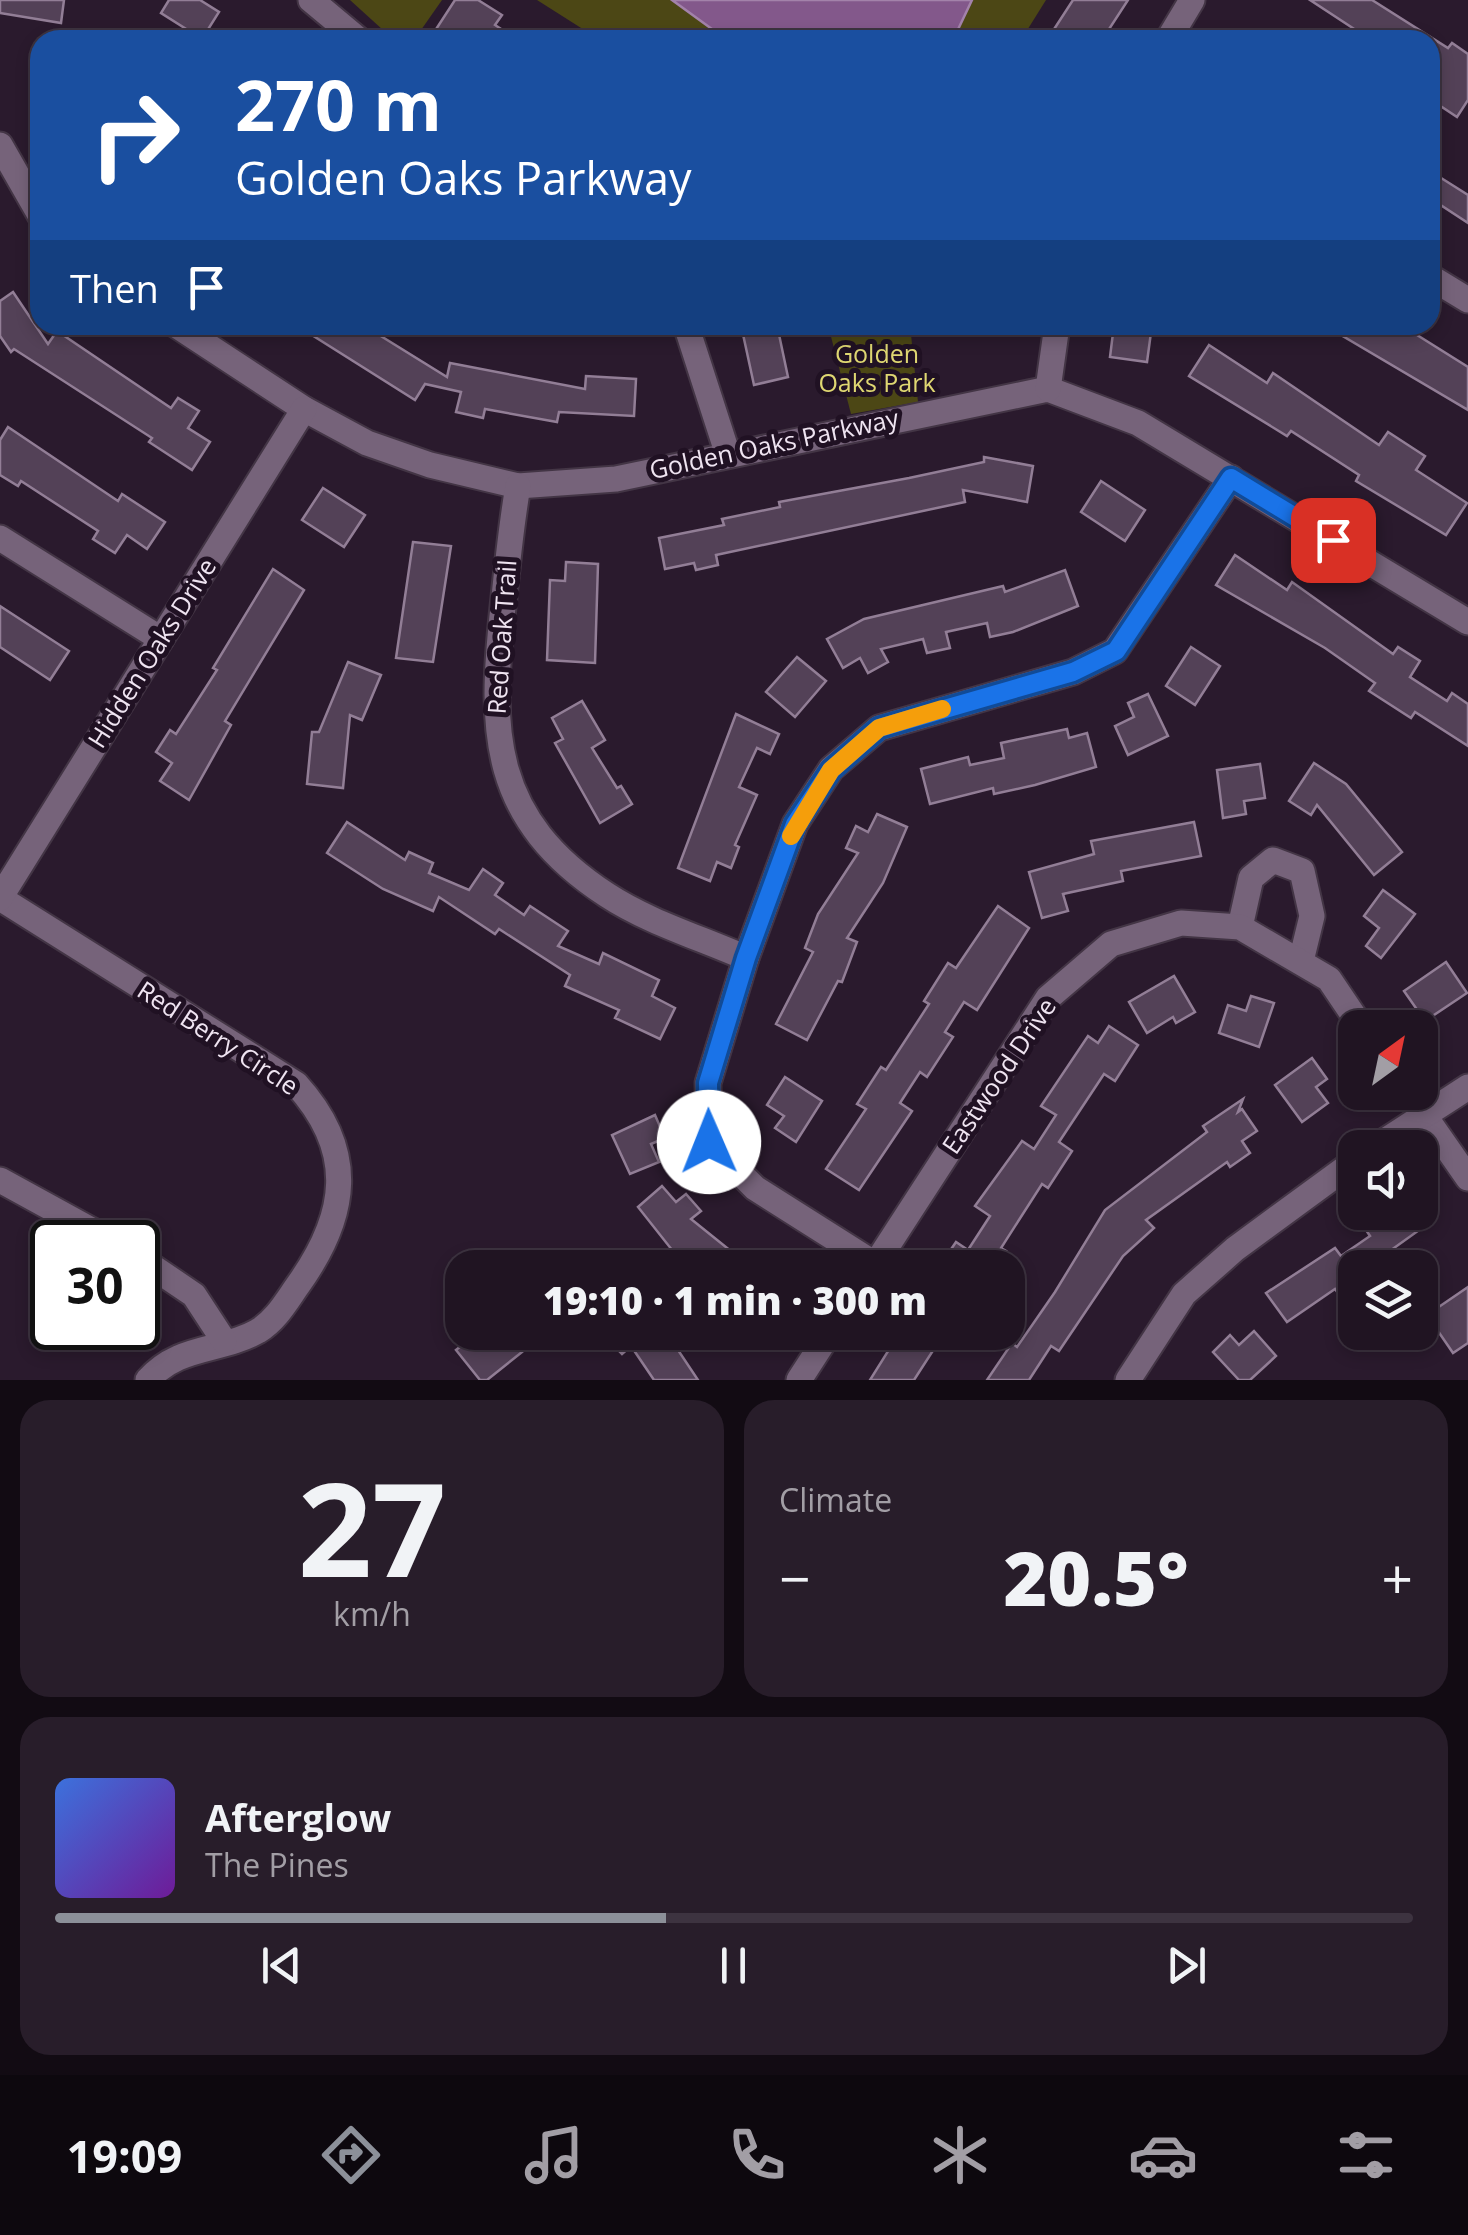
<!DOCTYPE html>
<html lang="en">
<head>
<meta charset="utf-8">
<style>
  body { margin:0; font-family:"Open Sans",sans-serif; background:#281d2a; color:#f1f3f6; height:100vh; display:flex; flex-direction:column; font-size:38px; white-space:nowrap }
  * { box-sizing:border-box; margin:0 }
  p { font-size:32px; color:#a29ea5 }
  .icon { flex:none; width:55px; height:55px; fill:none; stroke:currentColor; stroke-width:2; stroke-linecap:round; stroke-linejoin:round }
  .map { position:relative; height:1380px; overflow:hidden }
  .details { display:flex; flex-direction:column; gap:20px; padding:20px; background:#120b13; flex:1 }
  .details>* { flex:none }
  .banner { position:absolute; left:30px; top:30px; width:1410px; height:305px; border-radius:30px; box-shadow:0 5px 15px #0003,0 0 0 2px #3d3340; background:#1a4fa0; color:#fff; overflow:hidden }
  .needle { width:65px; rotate:33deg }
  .controls { position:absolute; left:1338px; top:1010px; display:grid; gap:20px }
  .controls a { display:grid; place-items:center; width:100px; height:100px; border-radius:20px; background:#201422; box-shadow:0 5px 15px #0003,0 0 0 2px #3d3340; font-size:50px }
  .speed { position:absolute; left:30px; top:1220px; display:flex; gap:20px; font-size:50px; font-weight:700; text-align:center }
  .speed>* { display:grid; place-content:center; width:130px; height:130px; border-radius:50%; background:#201422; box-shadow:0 5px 15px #0003,0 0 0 2px #3d3340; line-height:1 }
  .speed .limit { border:5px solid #111; border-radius:15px; background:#fff; color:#111 }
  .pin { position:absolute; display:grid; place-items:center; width:85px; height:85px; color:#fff; margin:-42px; border-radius:20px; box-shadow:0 5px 15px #0006 }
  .me { position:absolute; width:110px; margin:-55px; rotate:359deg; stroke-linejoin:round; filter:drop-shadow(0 0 8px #0008) }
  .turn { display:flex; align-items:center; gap:35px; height:210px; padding:0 40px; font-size:45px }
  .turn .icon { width:130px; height:130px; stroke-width:2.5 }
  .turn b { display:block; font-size:70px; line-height:85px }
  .then { display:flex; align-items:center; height:95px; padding:0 40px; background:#0003; gap:20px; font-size:38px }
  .big { font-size:75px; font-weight:800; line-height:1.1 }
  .details .card { flex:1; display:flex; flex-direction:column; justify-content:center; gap:15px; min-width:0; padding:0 35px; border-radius:30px; background:#281d2a }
  .details .dial { align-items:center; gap:0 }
  .dial b { font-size:130px; line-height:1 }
  .song { display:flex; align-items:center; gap:30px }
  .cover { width:120px; height:120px; border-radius:15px; background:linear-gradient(135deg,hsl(220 70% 55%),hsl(280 70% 35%)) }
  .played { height:10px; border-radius:5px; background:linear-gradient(90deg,#8c9099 45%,#3d3340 45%) }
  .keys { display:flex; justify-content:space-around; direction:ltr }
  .heat { display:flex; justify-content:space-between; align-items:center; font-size:55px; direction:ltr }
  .details .tiles { flex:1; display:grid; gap:20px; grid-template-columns:1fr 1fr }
  .card:last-child { grid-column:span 2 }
  .trip { position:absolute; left:445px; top:1250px; width:580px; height:100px; border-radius:30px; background:#201422; box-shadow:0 5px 15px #0003,0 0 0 2px #3d3340; font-weight:800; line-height:100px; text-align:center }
  .dock { display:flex; height:160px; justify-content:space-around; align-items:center; background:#0d080e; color:#a29ea5 }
  .dock .icon { width:70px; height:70px }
  .dock .current { color:#8c9099 }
  .dock b { font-size:45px; color:#f1f3f6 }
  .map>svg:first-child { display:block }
</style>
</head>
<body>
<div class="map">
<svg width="1468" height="1380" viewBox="0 0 1468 1380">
  <rect width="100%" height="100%" fill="#2a1a2d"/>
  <!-- green -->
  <g fill="#4c4715">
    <path d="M350,0H442L414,40H394Z"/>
    <path d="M537,0H1046L1021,40H600Z"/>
    <path d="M828,325H910L918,402L851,414Z"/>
  </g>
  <!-- water -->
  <path fill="#83588b" stroke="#a382aa" stroke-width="2.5" d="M672,0H972L953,40H727Z"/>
  <!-- building -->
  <g fill="#534157" stroke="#927e96" stroke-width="2.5">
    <path d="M0,0H64L61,23L0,13Z"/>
    <path d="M169,0H200L219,12L202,39L161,13Z"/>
    <path d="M455,0H478L502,15L495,25L518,40H481L468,32L462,40H429Z"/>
    <path d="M1073,0H1128L1102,40H1047Z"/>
    <path d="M1310,0H1372L1448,48L1452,43L1468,54V100L1457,117L1430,99V40H1371Z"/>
    <path d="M1430,171L1468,195V223L1430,198Z"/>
    <path d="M13,292L48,344L57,331L171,408L178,398L199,411L188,428L210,442L192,470L149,442L152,438L14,349L11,352L0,336V301Z"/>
    <path d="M296,325H363L447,377L450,363L585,389L586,376L636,379L634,416L559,412L557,422L485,409L483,418L456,412L461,392L425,384L415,400Z"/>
    <path d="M741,325H777L788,377L754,385Z"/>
    <path d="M1114,325H1152L1147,362L1110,357Z"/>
    <path d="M1324,325H1401L1468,367V410Z"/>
    <path d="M1209,345L1267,383L1273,373L1379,445L1388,432L1425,456L1416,470L1467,503L1446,535L1356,481L1359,475L1291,431L1287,436L1189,376Z"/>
    <path d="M8,427L118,501L122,494L165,522L147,549L127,535L115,553L93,539L98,531L21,481L18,486L0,475V440Z"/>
    <path d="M984,457L1033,466L1027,502L963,490L965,502L716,555L718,565L696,570L694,563L665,569L659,538L724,525L722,519L780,507L779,502L909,478L984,462Z"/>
    <path d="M1101,481L1145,510L1125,541L1081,512Z"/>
    <path d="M323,488L365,515L344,547L302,520Z"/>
    <path d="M413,542L451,546L433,662L396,658Z"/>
    <path d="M1235,555L1287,590L1292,582L1393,654L1398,647L1420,661L1410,677L1447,701L1452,693L1468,704V746L1415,712L1411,718L1369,691L1375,683L1325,648L1216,585Z"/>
    <path d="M566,562L598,564L595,663L547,660L550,580L565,581Z"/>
    <path d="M273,569L304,590L225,721L231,725L189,800L160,781L172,763L156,752L170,730L176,734L217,670L213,668Z"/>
    <path d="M1065,570L1078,606L1013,632L990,637L987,623L946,632L950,648L927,653L923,639L881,649L888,662L868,673L860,658L843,668L827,639L864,619L1003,586L1005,592Z"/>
    <path d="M0,606L69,651L50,680L0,647Z"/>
    <path d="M1191,647L1220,666L1195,705L1166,686Z"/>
    <path d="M797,657L826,681L795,717L766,692Z"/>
    <path d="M348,662L381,675L362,720L350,715L343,788L307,784L312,732H319Z"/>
    <path d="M1148,694L1168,736L1128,755L1115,726L1134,717L1128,703Z"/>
    <path d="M582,701L605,740L592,748L617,788L621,786L632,804L600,823L555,743L563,739L552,718Z"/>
    <path d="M736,714L779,734L770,754L757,748L739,787L757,795L735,845L739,847L731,868L717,862L710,881L678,868Z"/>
    <path d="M1067,729L1069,738L1087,733L1096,767L1035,785L994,794L993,788L930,804L921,769L968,757L970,765L1004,758L1001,743Z"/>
    <path d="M1314,763L1346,784L1402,852L1374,875L1317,805L1311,815L1289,801Z"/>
    <path d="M1260,764L1265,798L1244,801L1246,814L1223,818L1217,770Z"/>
    <path d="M877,814L907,827L883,883L847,938L857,942L842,982L838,981L807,1040L776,1024L813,952L805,948L818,914L858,853L846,848L856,826L868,832Z"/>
    <path d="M347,822L405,860L409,852L433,863L429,873L469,890L483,869L503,883L495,895L524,915L530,906L568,931L558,946L599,964L603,953L659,980L652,996L675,1008L660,1039L615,1018L619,1010L565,986L570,975L499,929L495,934L439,897L433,911L383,889L327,853Z"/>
    <path d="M1194,822L1201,856L1121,871L1123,881L1063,894L1068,911L1042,918L1029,872L1094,854L1091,841Z"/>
    <path d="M1383,890L1415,914L1381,958L1366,946L1379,928L1364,916Z"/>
    <path d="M998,906L1029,928L977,1010L964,1002L945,1032L953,1037L927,1077L920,1072L900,1103L912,1111L859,1190L826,1169L866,1109L857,1104L881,1067L886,1070L929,1004L924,1001L948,963L956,968Z"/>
    <path d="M1446,962L1467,993L1425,1021L1404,991Z"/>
    <path d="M1174,976L1195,1012L1176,1023L1173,1017L1147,1033L1129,1002Z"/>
    <path d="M1251,996L1274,1003L1259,1047L1219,1033L1228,1005L1246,1011Z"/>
    <path d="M1109,1026L1138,1045L1115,1081L1104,1074L1059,1142L1072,1151L1048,1188L1042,1184L1001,1248L1006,1251L995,1268H953L943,1261L956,1242L968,1250L990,1216L975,1206L1022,1141L1034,1149L1056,1115L1041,1106L1088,1036L1098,1043Z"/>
    <path d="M1312,1058L1327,1079L1316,1087L1328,1103L1302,1122L1275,1085Z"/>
    <path d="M785,1077L822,1101L796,1142L775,1128L784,1116L767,1105Z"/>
    <path d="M1243,1099L1238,1112L1242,1109L1257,1131L1242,1141L1250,1153L1230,1167L1227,1162L1146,1220L1154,1228L1123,1256L1059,1351L1051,1346L1029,1380H987L1012,1343L1017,1347L1055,1292L1105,1210L1207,1132L1203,1126Z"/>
    <path d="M655,1115L665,1138L651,1144L659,1162L630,1174L612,1135Z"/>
    <path d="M662,1186L676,1202L686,1194L701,1211L691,1219L752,1268H691L676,1255L638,1207Z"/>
    <path d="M1385,1212H1411L1422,1228L1366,1268H1355V1287L1341,1297L1335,1289L1287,1322L1266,1293L1335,1248L1341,1256L1370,1236L1364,1227Z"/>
    <path d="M1468,1287V1343L1453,1353L1427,1315Z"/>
    <path d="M1254,1331L1276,1356L1250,1380H1239L1213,1352L1230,1335L1239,1345Z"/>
    <path d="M490,1332H506L522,1352L487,1380H480L456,1350L475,1335L480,1341Z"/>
    <path d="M601,1332H666L698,1380H654L631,1346L622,1354Z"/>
    <path d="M900,1332H945L914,1380H870Z"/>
  </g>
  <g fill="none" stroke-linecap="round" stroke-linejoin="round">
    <defs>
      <g id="minor">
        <path d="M311,0L359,40"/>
        <path d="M1168,40L1192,0"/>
        <path d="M0,145L40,215"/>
        <path d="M1430,277L1468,300"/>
        <path d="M176,325L304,409L367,443L430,465L518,486L616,479L1048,389L1138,423L1468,622"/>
        <path d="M686,325L728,455"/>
        <path d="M1048,389L1057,325"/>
        <path d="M518,486C511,526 507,567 503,607C489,733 491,819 607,895C648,922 701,938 746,958"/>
        <path d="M0,538L161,639"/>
        <path d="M0,898L296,1084C357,1151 348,1215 298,1285C286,1302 276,1320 258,1331C221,1352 178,1345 148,1380"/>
        <path d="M0,898L304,409"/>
        <path d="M1240,927L1251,878L1273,860L1302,871L1312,916L1301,961"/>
        <path d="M1408,1092L1468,1178"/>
        <path d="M1374,1148L1468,1087"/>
        <path d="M0,1180L113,1242"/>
        <path d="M138,1257L194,1295L224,1341"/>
        <path d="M875,1264L755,1188L709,1142L708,1083L746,958L795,824L831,769L879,728L1073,672L1115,651L1231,478"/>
        <path d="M873,1268L1048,998L1111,944L1181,923L1240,927L1329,979L1362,1028"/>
        <path d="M799,1380L830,1332"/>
        <path d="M1128,1380L1184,1294L1235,1249L1355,1161"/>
      </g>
    </defs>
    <!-- minor casing -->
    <use href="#minor" stroke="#433545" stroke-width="29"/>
    <!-- minor -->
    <use href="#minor" stroke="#76637a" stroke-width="25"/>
  </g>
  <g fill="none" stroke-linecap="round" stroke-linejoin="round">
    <defs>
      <path id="route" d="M709,1142L708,1083L746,958L795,824L831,770L879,728L1073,672L1116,651L1231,478L1333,540"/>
    </defs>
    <!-- route casing -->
    <use href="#route" stroke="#114b97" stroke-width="25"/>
    <!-- route -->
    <use href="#route" stroke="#1a73e8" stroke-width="18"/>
    <!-- slow -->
    <path stroke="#f59e0b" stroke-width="18" d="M791,836L831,770L879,728L942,709"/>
  </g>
  <g text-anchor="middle" stroke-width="10" stroke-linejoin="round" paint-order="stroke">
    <!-- park labels -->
    <g font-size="25" fill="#dfd772" stroke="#201123">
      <text x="877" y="363">Golden<tspan x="877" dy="29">Oaks Park</tspan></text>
    </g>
    <!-- street labels -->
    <g font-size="25" fill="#efe4f1" stroke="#201123">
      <text transform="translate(774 444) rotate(-12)" y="9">Golden Oaks Parkway</text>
      <text transform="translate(502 637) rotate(-86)" y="9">Red Oak Trail</text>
      <text transform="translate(152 653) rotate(-58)" y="9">Hidden Oaks Drive</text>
      <text transform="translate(218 1038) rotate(33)" y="9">Red Berry Circle</text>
      <text transform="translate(999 1076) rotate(-56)" y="9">Eastwood Drive</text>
    </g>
  </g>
</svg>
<div class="controls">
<a><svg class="needle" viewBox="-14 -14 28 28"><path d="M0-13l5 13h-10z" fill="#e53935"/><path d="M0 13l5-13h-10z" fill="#a29ea5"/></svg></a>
<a><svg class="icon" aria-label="sound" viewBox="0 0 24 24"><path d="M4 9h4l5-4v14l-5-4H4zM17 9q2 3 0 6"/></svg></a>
<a><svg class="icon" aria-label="layers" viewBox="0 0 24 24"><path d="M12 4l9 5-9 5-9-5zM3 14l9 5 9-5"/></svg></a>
</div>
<div class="speed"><div class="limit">30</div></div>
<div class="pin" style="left:1333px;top:540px;background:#d93025"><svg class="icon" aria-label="arrive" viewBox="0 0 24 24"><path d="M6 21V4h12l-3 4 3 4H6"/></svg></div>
<svg class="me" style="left:709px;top:1142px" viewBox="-20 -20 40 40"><circle r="19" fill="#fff"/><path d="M0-13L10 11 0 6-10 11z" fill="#1a73e8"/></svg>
<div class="trip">19:10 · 1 min · 300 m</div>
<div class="banner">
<div class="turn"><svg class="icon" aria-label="right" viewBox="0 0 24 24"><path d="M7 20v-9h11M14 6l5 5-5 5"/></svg><div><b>270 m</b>Golden Oaks Parkway</div></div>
<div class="then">Then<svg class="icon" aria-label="arrive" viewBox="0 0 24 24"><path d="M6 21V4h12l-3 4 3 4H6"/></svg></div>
</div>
</div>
<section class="details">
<div class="tiles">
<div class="card dial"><b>27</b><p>km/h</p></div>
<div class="card"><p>Climate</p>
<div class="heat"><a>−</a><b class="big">20.5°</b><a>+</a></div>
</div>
<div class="card">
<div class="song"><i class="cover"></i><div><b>Afterglow</b><p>The Pines</p></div></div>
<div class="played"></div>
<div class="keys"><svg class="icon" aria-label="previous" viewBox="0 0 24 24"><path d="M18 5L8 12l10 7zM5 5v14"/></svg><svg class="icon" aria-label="pause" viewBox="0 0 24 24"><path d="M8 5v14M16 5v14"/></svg><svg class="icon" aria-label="next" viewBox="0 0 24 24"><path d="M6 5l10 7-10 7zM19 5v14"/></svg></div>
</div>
</div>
</section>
<nav class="dock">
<b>19:09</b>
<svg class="icon current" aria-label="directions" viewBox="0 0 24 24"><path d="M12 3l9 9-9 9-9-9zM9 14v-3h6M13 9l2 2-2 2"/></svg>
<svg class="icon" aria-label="music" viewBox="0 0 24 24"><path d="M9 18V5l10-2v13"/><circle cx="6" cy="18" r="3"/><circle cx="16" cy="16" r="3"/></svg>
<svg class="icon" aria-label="phone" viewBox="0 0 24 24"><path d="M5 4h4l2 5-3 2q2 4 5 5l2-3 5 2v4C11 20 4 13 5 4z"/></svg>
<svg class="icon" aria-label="climate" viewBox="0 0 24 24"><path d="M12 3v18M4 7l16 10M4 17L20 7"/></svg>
<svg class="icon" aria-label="car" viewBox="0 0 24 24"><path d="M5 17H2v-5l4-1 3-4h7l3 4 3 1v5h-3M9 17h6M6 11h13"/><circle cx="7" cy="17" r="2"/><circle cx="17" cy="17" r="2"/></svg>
<svg class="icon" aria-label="filters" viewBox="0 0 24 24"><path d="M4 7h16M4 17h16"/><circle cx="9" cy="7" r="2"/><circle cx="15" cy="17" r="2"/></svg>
</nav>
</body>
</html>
